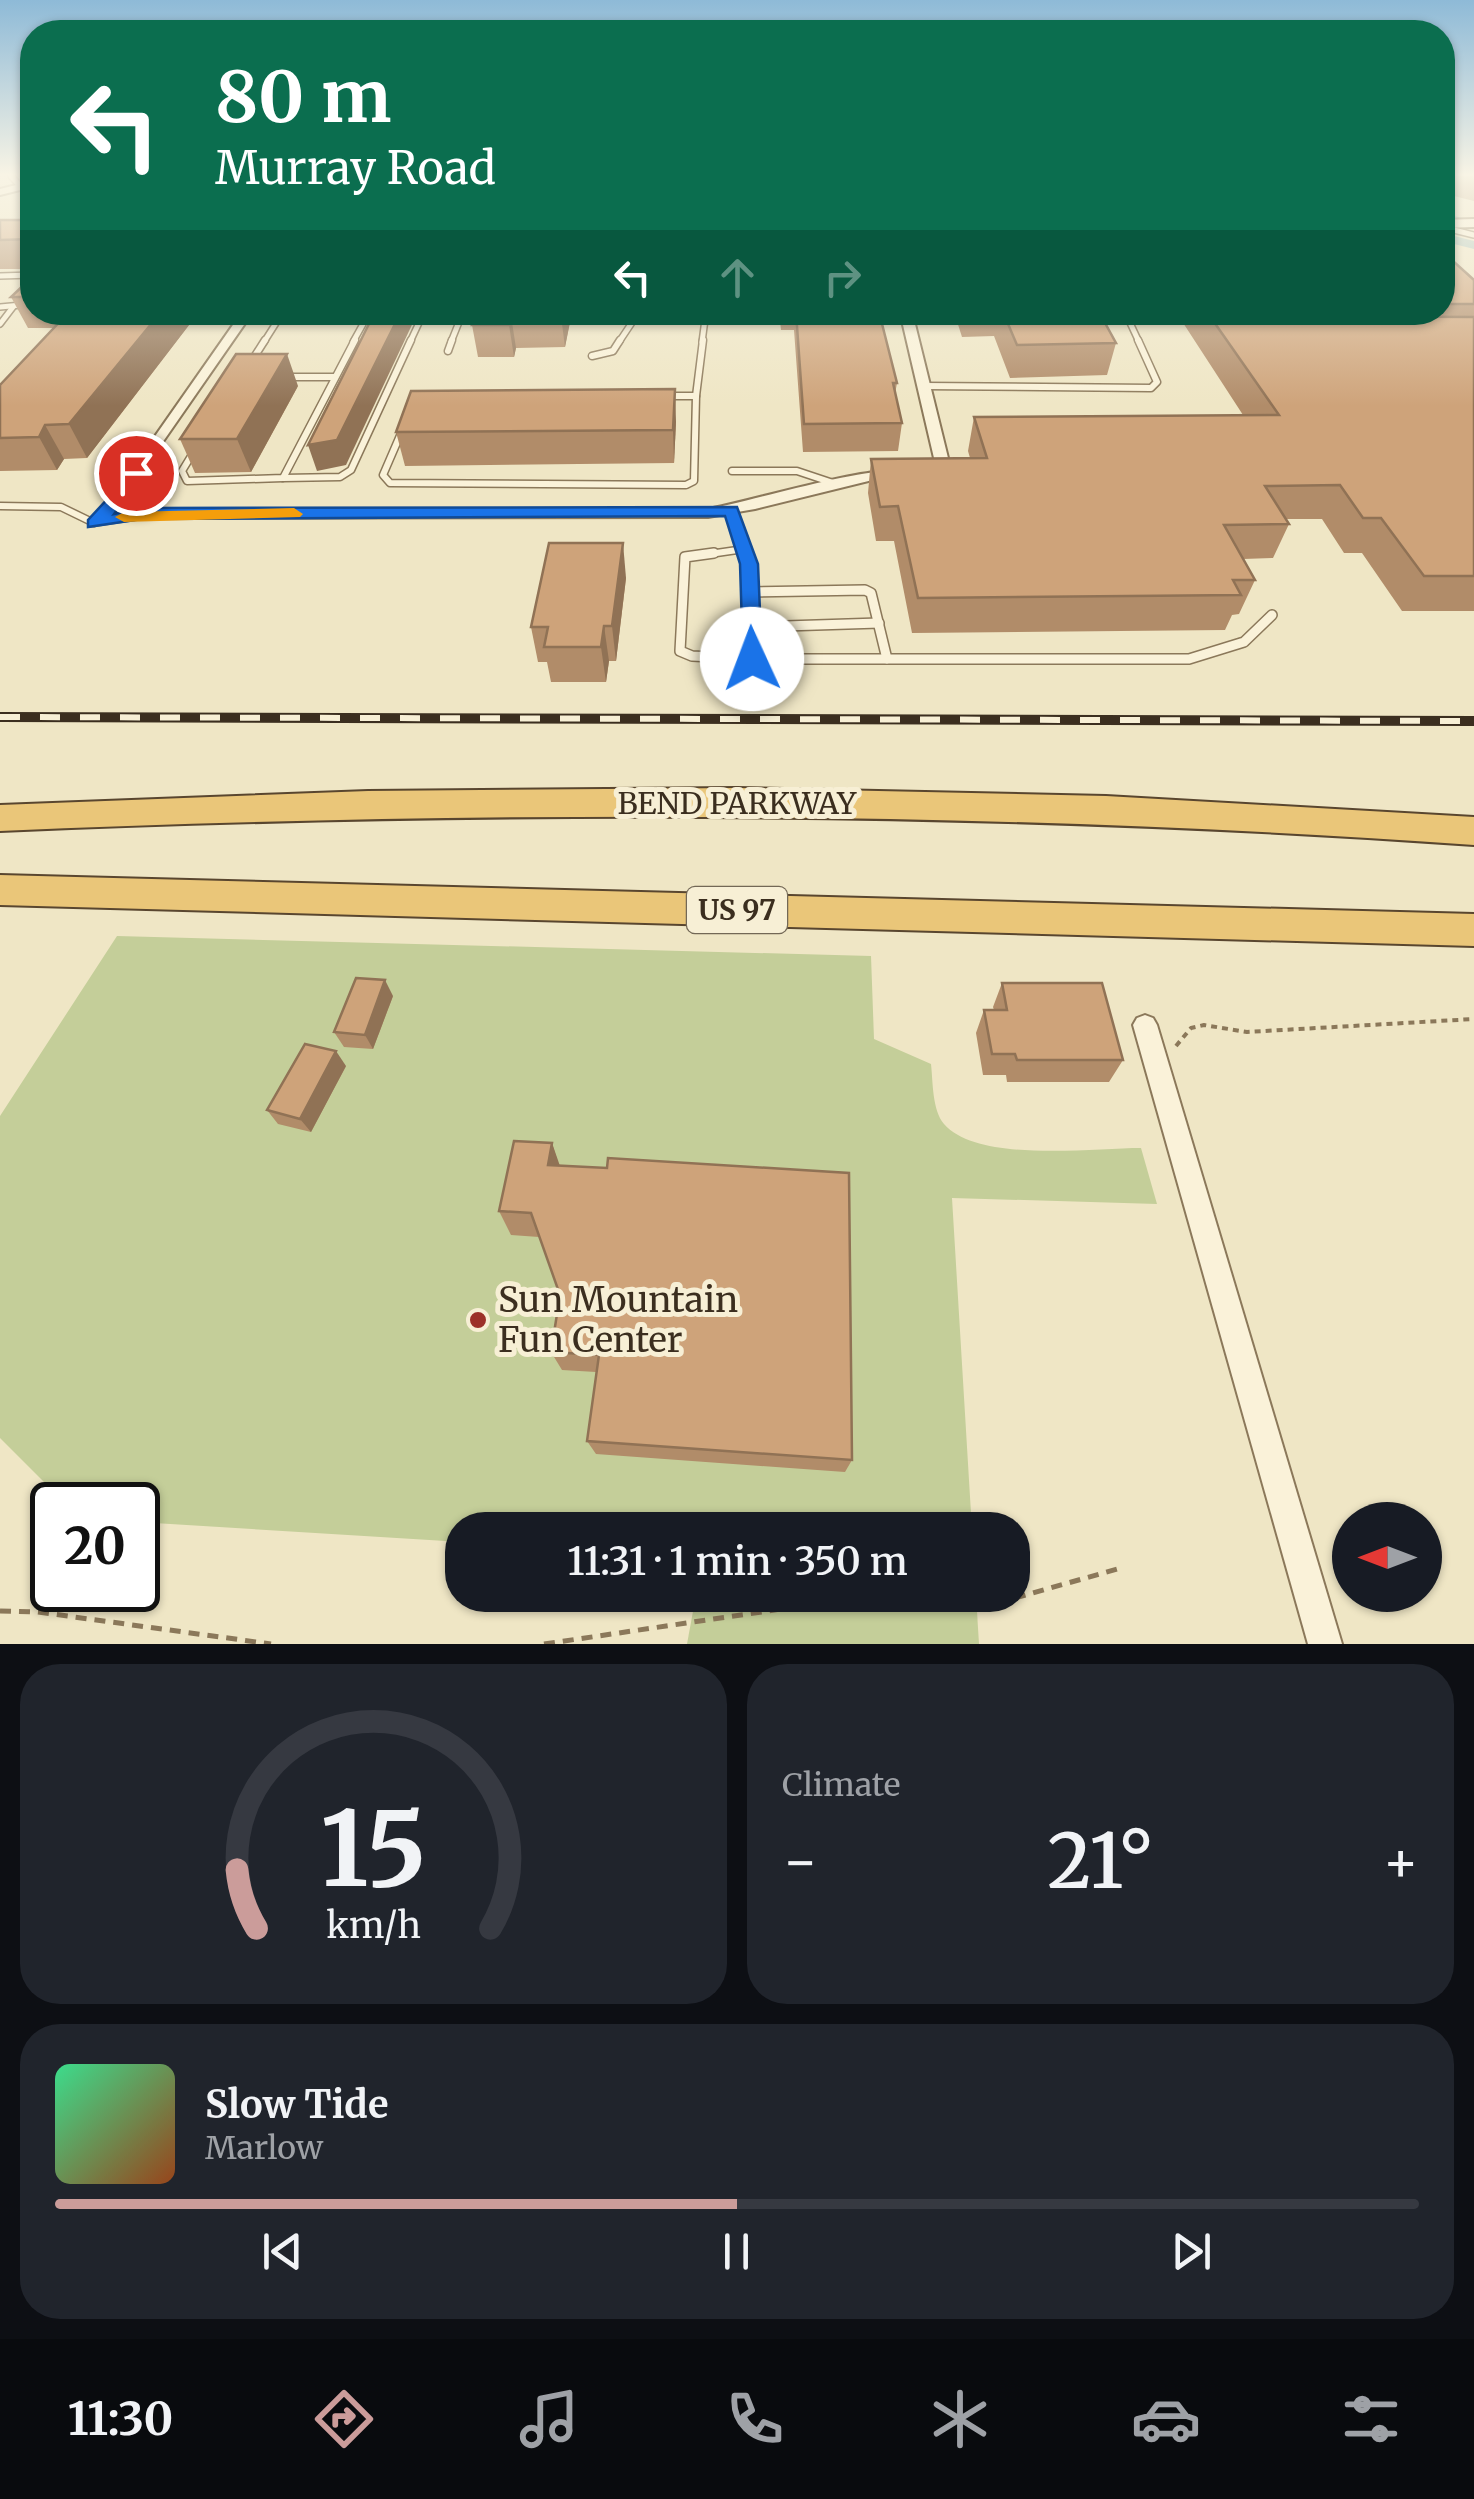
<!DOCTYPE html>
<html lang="en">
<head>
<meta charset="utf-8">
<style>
  body { margin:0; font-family:Merriweather,serif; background:#20242c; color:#f1f3f6; height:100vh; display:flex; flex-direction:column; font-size:38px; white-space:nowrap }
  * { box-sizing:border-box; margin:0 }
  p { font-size:32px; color:#9ea1a6 }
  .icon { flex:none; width:55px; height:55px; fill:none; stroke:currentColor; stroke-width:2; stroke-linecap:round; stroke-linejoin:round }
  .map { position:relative; height:1644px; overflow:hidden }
  .panel { display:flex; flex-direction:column; gap:20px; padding:20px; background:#0d0f14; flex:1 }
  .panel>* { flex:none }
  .guide { position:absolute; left:20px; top:20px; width:1435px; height:305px; border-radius:40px; box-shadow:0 2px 8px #0004; background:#0b6e4f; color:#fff; overflow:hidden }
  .needle { width:65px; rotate:270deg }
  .fabs { position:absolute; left:1332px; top:1502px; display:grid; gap:20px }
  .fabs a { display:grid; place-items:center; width:110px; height:110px; border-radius:50%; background:#171b24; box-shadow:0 2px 8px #0004; font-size:50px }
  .speed { position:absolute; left:30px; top:1482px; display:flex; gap:20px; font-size:50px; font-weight:700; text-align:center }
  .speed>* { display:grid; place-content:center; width:130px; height:130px; border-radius:50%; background:#171b24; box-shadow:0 2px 8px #0004; line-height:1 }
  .speed .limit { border:5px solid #111; border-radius:15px; background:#fff; color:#111 }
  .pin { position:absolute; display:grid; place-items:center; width:85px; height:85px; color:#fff; margin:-42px; border:5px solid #fff; border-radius:50%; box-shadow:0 2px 10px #0007 }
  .me { position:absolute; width:110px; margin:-55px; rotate:358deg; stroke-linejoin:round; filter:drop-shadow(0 0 8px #0008) }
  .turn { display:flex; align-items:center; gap:35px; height:210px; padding:0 30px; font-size:45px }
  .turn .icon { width:130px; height:130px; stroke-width:2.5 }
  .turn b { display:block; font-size:70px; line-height:85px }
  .lanes { display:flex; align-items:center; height:95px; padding:0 30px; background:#0003; justify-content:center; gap:50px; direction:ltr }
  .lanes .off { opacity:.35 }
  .big { font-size:75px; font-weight:600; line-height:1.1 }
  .panel .widget { flex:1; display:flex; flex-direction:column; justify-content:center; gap:15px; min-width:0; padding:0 35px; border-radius:40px; background:#20242c }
  .panel .dial { align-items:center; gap:0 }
  .dial svg { height:260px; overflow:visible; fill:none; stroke:#363941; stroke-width:7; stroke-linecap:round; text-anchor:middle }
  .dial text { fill:#f1f3f6; stroke:none }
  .song { display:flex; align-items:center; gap:30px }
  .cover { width:120px; height:120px; border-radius:15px; background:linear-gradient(135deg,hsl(150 70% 55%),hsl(20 70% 35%)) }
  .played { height:10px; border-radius:5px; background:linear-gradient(90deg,#cb9c9a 50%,#363941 50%) }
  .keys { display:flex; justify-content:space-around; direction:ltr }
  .heat { display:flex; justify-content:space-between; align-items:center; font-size:55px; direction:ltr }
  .panel .tiles { flex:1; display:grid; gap:20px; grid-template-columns:1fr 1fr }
  .widget:last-child { grid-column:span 2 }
  .trip { position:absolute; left:445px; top:1512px; width:585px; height:100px; border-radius:40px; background:#171b24; box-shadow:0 2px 8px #0004; font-weight:600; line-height:100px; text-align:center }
  .tabs { display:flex; height:160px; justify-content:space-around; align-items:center; background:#090b0e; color:#9ea1a6 }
  .tabs .icon { width:70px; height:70px }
  .tabs .selected { color:#cb9c9a }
  .tabs b { font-size:45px; color:#f1f3f6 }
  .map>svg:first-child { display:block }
</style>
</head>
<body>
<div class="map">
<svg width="1474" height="1644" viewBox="0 0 1474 1644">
  <rect width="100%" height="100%" fill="#efe6c5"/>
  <!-- green -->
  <g fill="#c4ce99">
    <path d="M117,936L871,956L874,1039L931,1064C933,1082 932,1110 944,1124C978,1163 1091,1148 1141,1148L1157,1204L952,1198L972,1530H462V1542L138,1522V1505H67L0,1438V1116Z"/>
    <path d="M696,1595H976L979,1644H687Z"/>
  </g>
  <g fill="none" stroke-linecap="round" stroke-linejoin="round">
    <!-- canal -->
    <g fill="#a7c3bd" fill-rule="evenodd">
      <path d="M1442,213L1474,221V229L1442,221Z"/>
      <path d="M1442,233L1474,241V249L1442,241Z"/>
    </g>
    <defs>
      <g id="service-far2">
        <path d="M11,176L21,187"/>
        <path d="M1442,227L1474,235"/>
        <path d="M0,276L32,275"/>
        <path d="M0,307L32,304"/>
        <path d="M1125,312L1139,342"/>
        <path d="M0,324L13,307"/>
        <path d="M264,342L283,312"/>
        <path d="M353,342L363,324"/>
        <path d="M410,342L424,312"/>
        <path d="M451,342L463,312"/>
        <path d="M619,342L639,312"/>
        <path d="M702,342L706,312"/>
      </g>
      <g id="service-far1">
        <path d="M448,351L452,340"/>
        <path d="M592,356L613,351L620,340"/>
        <path d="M251,362L265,340"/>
        <path d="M282,377H335"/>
        <path d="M924,386L1151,388L1157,382L1138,340"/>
        <path d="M663,396H696L703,340"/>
        <path d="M402,431L383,475L390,483L686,485L694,481L696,396"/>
        <path d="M196,448L182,471L187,481L283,478L355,340"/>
        <path d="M732,471H797L833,483"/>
        <path d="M283,478L340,477L351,470L411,340"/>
        <path d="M0,506L61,507L94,523"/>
        <path d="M731,511L746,556"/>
        <path d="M696,556L744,549"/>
      </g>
      <g id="service">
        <path d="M714,553L685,557L680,651L692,656L752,659"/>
        <path d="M745,553L752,659H1189L1244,642L1272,615"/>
        <path d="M750,592L865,590L871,593L887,659"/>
        <path d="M751,627L879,623"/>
      </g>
      <g id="minor">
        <path d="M32,181V187L0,195V189Z"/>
        <path d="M242,312H253L112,515L142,510L708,509C741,504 883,461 901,473L755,509L708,517L142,518L89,526V520L109,502Z"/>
        <path d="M900,312H912L948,458L942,469L923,474L916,470L931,463L934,458Z"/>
        <path d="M1145,1015L1153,1018L1157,1025L1342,1644H1308L1133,1025L1137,1018Z"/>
      </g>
      <path id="tertiary" d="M1474,219V227L1442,228V220Z"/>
      <g id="trunk">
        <path d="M737,788L1106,796L1474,817V845C982,810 492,810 0,831V805L368,791Z"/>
        <path d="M0,875L1474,914V946L0,905Z"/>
      </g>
    </defs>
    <!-- service-far2 casing -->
    <use href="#service-far2" stroke="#8b785a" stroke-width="8"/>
    <!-- service-far1 casing -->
    <use href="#service-far1" stroke="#8b785a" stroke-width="9"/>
    <!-- service casing -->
    <use href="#service" stroke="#8b785a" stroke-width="12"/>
    <!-- minor casing -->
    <use href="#minor" stroke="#8b785a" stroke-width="4"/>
    <!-- tertiary casing -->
    <use href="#tertiary" stroke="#8b785a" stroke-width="4"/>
    <!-- trunk casing -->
    <use href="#trunk" stroke="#59462f" stroke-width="4"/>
    <!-- path-far1 -->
    <path stroke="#8b785a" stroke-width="4" stroke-dasharray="6 5" stroke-linecap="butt" d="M1176,1046L1191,1028L1204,1025L1247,1032L1474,1019"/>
    <!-- path -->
    <g stroke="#8b785a" stroke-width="5" stroke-dasharray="11 8" stroke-linecap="butt">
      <path d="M0,1611L38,1612L271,1644"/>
      <path d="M544,1644L856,1598L997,1603L1121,1568"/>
    </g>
    <!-- service-far2 -->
    <use href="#service-far2" stroke="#faf2d9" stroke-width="5"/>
    <!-- service-far1 -->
    <use href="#service-far1" stroke="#faf2d9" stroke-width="6"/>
    <!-- service -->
    <use href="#service" stroke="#faf2d9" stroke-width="9"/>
    <!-- minor -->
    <use href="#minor" fill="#faf2d9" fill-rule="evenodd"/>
    <!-- tertiary -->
    <use href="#tertiary" fill="#faf2d9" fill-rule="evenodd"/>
    <!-- trunk -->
    <use href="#trunk" fill="#eac679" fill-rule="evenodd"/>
    <defs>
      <path id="rail" d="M0,717L1474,721"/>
    </defs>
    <!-- rail casing -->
    <use href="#rail" stroke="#3b2e1f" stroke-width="10"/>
    <!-- rail -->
    <use href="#rail" stroke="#f7efd5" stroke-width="6" stroke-dasharray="20" stroke-linecap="butt"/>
  </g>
  <!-- wall -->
  <g fill="#b18c69">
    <path d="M1442,176H1474V201L1442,193Z"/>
    <rect x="0" y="220" width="32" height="49"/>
    <path d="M1442,251L1474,280V611H1402L1362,553H1344L1322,519H1286L1289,524L1273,558L1243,559L1255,580L1239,614L1232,615L1225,630L912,633L894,541H876L868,493L871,459L970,458L968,451L974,417L1243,415L1176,312H1442Z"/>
    <path d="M32,277V312H199L87,458L64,459L57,470L0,471V385L55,328H28L11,297Z"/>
    <path d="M477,312H572L565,347L516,348L514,357H478L472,325Z"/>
    <path d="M779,312H879L897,383L895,394L902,423L898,451L803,452L794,330H781Z"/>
    <path d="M954,312H1099L1116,343L1107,375L1010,378L994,336L962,337Z"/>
    <path d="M298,386L251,472L195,473L180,439Z"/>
    <path d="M676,422L674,463L405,466L396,432Z"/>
    <path d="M626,578L616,661H609L606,682H551L547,662H538L531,627Z"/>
    <path d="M1002,983L1123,1060L1109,1082H1007L1006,1075H983L976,1033L984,1010H994L993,1007Z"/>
    <path d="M393,996L373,1049L344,1047L334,1032Z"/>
    <path d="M346,1066L311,1132L278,1124L267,1110Z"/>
    <path d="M552,1143L559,1166L852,1460L845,1472L596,1454L587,1441L596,1372L562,1370L551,1352L560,1295L539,1237L511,1235L499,1211Z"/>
  </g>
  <!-- shaded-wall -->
  <g fill="#907255">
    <path d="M161,312H199L87,458L69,424Z"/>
    <path d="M401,312H418L346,465L317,471L308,445Z"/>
    <path d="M562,312H572L565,347L561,316Z"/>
    <path d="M511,316L516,348L514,357L509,325Z"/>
    <path d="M287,354L298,386L251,472L237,439Z"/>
    <path d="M675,389L676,422L674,463L673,430Z"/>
    <path d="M45,425L64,459L57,470L39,437Z"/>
    <path d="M623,543L626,578L616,661L612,626Z"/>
    <path d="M604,626L609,661L606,682L601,647Z"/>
    <path d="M385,980L393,996L373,1049L365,1035Z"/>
    <path d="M336,1051L346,1066L311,1132L300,1119Z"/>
    <path d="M552,1143L561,1169L548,1165Z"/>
  </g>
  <!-- building -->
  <g fill="#cea37a" stroke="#907255" stroke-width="2.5">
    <path d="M0,220H32V239L0,240Z"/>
    <path d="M1442,251L1474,280V304H1442Z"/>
    <path d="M32,277V297H11Z"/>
    <path d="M69,312H161L69,424L45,425L39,437L0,438V385Z"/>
    <path d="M375,312H401L337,440L308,445Z"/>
    <path d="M477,312H562L561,316H511L509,325H472Z"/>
    <path d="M796,312H879L897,383H893L902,423L804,424Z"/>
    <path d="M1003,312H1099L1116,343L1017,345Z"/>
    <path d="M1207,312H1246L1251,316L1474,317V576H1424L1381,518H1363L1340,485L1265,486L1289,524L1224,525L1255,580H1233L1241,595L918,598L898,506L880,507L871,459L987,458L974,417L1279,415Z"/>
    <path d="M236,354H287L237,439H180Z"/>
    <path d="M675,389L673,430L396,432L411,391Z"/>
    <path d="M549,543H623L612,626H604L601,647H544L548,627H531Z"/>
    <path d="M356,978L385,980L365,1035L334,1032Z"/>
    <path d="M1002,983H1102L1123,1060H1017L1015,1054H992L984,1010H1007Z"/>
    <path d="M305,1044L336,1051L300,1119L267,1110Z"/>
    <path d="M514,1141L552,1143L548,1165L607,1168L608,1158L849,1173L852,1460L587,1441L599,1355L551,1352L560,1295L531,1213L499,1211Z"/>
  </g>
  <!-- sky -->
  <linearGradient id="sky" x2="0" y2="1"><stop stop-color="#8ebad7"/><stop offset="0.43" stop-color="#f8f4e5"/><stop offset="1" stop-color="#f8f4e5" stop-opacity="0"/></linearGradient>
  <rect width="1474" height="406" fill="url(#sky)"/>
  <!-- route -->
  <path fill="#1a73e8" stroke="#114b97" stroke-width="2.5" d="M136,468L144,473L114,514L142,508L737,507L758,564L762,659L752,665L743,659L740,564L725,516L142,519L88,527V520Z"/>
  <!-- slow -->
  <path fill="#f59e0b" d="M294,508L303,514L300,517L124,522L115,517L124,512Z"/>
  <!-- markers -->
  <circle fill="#9c3129" stroke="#f7efd5" stroke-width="4" cx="478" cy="1320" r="10"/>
  <g text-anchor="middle" stroke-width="10" stroke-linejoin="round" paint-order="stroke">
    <!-- shield labels -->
    <rect fill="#f7efd5" stroke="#736856" stroke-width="2.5" x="687" y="887" width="100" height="46" rx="8"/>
    <g font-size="28" font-weight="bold" fill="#3b2e1f">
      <text x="737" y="920">US 97</text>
    </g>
    <!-- street labels -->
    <g font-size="30" fill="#3b2e1f" stroke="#f7efd5">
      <text x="737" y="814">BEND PARKWAY</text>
    </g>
    <!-- near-poi labels -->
    <g font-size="35" fill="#3b2e1f" stroke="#f7efd5" text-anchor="start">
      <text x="498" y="1312">Sun Mountain<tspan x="498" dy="40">Fun Center</tspan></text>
    </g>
  </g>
</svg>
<div class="fabs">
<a><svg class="needle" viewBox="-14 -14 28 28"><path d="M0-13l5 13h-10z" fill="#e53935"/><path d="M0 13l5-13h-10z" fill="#9ea1a6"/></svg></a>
</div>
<div class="speed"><div class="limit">20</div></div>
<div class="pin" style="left:136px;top:473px;background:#d93025"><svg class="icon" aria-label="arrive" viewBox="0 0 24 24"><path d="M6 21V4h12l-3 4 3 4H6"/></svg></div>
<svg class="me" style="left:752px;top:659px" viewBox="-20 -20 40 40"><circle r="19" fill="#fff"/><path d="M0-13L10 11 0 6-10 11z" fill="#1a73e8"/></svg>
<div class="trip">11:31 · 1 min · 350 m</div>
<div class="guide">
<div class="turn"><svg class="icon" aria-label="left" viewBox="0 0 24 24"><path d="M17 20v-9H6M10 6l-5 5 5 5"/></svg><div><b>80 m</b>Murray Road</div></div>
<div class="lanes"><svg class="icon" aria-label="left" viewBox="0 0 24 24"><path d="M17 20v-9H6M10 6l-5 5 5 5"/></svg><svg class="icon off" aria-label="ahead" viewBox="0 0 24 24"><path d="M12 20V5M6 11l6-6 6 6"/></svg><svg class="icon off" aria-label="right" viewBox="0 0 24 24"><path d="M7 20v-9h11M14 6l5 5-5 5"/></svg></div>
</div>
</div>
<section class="panel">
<div class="tiles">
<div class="widget dial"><svg viewBox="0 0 100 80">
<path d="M14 69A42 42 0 1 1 86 69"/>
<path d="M14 69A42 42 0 0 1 8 51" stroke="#cb9c9a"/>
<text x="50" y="56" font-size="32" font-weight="700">15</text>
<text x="50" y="72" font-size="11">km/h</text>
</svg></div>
<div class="widget"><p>Climate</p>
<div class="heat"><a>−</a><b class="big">21°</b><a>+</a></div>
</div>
<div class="widget">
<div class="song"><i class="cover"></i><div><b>Slow Tide</b><p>Marlow</p></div></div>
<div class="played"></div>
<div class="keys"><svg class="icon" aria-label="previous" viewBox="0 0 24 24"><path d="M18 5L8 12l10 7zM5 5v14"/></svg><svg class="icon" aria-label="pause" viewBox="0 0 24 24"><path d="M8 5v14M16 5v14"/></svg><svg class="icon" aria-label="next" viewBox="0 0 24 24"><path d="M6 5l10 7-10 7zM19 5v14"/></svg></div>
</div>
</div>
</section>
<nav class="tabs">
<b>11:30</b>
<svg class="icon selected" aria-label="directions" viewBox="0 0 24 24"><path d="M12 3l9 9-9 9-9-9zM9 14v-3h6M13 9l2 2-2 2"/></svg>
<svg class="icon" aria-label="music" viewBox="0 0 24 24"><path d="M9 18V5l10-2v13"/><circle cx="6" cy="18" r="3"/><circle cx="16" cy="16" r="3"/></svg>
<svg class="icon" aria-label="phone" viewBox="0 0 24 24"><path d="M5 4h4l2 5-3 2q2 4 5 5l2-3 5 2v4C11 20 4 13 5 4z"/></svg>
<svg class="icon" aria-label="climate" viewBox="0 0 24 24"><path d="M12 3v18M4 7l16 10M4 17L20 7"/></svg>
<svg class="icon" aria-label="car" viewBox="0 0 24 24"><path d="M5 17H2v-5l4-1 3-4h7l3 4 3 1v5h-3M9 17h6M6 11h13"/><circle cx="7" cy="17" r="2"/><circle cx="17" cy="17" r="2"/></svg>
<svg class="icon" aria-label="filters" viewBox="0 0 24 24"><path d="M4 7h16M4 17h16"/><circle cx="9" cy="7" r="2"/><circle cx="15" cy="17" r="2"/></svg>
</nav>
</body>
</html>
